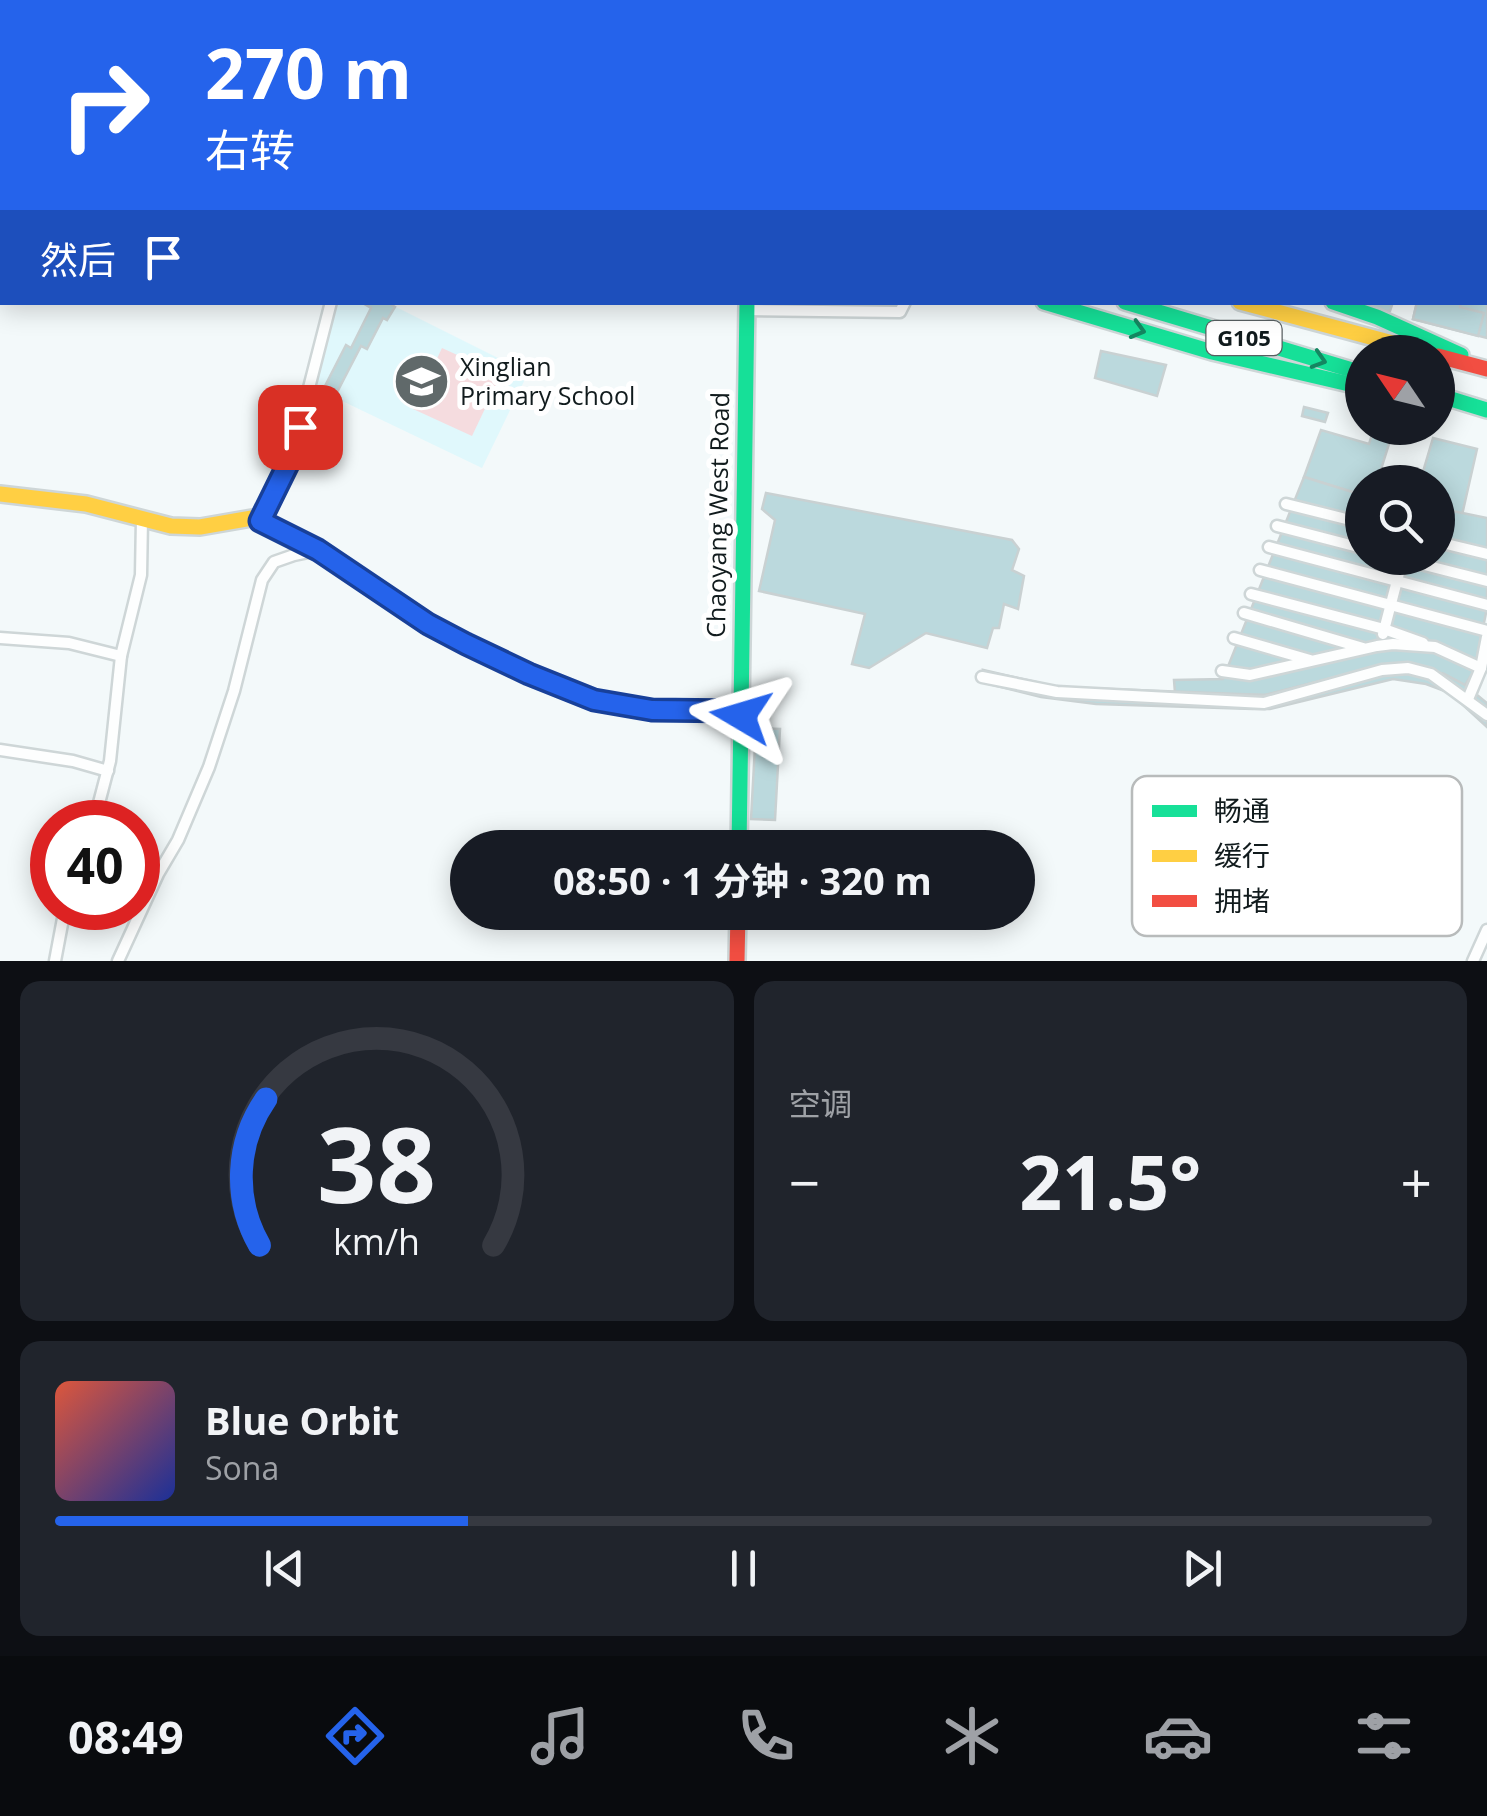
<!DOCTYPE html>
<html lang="zh">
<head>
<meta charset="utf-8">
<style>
  body { margin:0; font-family:"Open Sans","Noto Sans SC",sans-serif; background:#20242c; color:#f1f3f6; height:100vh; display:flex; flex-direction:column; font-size:38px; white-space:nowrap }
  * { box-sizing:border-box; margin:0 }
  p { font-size:32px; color:#9ea1a6 }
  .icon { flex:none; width:55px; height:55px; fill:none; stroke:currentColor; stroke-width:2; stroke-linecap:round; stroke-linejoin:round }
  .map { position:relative; height:961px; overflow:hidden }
  .details { display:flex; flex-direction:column; gap:20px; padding:20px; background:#0d0f14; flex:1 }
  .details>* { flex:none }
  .hud { position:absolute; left:0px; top:0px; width:1488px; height:305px; box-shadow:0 5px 25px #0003; background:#2563eb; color:#fff; overflow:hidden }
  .needle { width:65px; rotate:305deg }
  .tools { position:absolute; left:1345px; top:335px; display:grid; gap:20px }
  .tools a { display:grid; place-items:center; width:110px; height:110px; border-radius:50%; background:#171b24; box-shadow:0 5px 25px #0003; font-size:50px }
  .speed { position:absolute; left:30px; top:800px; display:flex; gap:20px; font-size:50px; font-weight:700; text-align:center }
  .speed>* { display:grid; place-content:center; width:130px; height:130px; border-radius:50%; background:#171b24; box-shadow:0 5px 25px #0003; line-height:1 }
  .speed .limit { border:15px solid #d22; background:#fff; color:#111 }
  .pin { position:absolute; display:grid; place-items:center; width:85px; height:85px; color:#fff; margin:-42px; border-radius:20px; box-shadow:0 5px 15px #0006 }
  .me { position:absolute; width:110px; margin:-55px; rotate:277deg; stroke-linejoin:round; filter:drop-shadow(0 0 8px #0008) }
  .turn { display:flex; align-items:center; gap:35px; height:210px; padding:0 40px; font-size:45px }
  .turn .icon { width:130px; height:130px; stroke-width:2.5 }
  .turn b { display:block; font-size:70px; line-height:85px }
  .then { display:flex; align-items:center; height:95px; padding:0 40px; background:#0003; gap:20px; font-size:38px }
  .big { font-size:75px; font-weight:700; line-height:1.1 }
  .details .tile { flex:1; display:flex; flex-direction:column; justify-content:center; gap:15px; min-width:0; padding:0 35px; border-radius:20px; background:#20242c }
  .details .dial { align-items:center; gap:0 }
  .dial svg { height:260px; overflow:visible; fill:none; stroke:#363941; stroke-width:7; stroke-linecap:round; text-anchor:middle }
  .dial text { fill:#f1f3f6; stroke:none }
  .song { display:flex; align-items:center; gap:30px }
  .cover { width:120px; height:120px; border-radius:15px; background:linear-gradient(135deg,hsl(10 70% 55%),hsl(230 70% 35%)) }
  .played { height:10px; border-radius:5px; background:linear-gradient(90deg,#2563eb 30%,#363941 30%) }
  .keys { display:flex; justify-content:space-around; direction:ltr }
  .heat { display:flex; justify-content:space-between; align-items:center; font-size:55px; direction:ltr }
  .details .tiles { flex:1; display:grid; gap:20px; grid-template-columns:1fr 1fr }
  .tile:last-child { grid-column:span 2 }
  .trip { position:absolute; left:450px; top:830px; width:585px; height:100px; border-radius:50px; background:#171b24; box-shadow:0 5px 25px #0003; font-weight:700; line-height:100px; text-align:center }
  .tab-bar { display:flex; height:160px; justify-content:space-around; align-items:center; background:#090b0e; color:#9ea1a6 }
  .tab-bar .icon { width:70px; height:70px }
  .tab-bar .active { color:#2563eb }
  .tab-bar b { font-size:45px; color:#f1f3f6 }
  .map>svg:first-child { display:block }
</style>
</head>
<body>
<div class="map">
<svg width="1487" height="961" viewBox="0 0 1487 961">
  <rect width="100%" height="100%" fill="#f3f9fa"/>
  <!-- built -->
  <path fill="#e0f8fc" d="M335,303H388L528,373L482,468L315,388Z"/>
  <!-- green -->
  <path fill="#f5dcdf" d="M442,348L501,375L472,436L413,409Z"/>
  <!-- building -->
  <g fill="#bbd9dd" stroke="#c9d1d2" stroke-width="2.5">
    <path d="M1485,271L1487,272V338L1413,319L1417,302H1485Z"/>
    <path d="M361,302H387L395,307L387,320L383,318L367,349L361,346L334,398L322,392L346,345L351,348L371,308Z"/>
    <path d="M1356,302H1393L1390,311H1386Z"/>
    <path d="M1417,302H1461L1460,307L1484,313L1478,336L1413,319Z"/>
    <path d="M1101,351L1166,365L1157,396L1095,378Z"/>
    <path d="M1304,407L1328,413L1325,422L1302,416Z"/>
    <path d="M1374,428H1394L1377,482H1362V495L1304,477L1321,430L1369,444Z"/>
    <path d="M1433,438L1477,449L1462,515L1438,508V482H1420Z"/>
    <path d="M1304,477L1362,495V558H1438V508L1487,518V608L1474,671L1465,685L1444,674L1401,663L1383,665L1265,695L1175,693L1174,680L1223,679Z"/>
    <path d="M766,493L1012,540L1019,549L1012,570L1024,576L1018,609L1004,604L999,628H993L987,648L926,633L869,668L852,664L865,614L759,591L775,520L762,509Z"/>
    <path d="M1401,663L1444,674L1465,685L1487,703V727L1450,693L1426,684L1393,679L1270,709H1253L1096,704L1041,697L985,683L983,670L1058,687L1265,695L1367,669Z"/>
    <path d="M756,728L780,729L775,820L751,819Z"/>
  </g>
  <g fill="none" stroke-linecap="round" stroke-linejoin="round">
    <defs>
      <g id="street">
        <path d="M41,0L45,2"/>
        <path d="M471,2L472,0"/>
        <path d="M1485,259H1487"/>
        <path d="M747,310L900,312L905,302"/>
        <path d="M1286,504L1362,523"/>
        <path d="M259,521L291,458L331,302"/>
        <path d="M1277,526L1362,548"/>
        <path d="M1438,542L1487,554"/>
        <path d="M1269,547L1487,605"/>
        <path d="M1397,558L1487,581"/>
        <path d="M1260,570L1487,631"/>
        <path d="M1251,594L1384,629L1423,643"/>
        <path d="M1244,613L1363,648"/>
        <path d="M1383,634L1403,558"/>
        <path d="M0,638L69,643L121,656L110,761L94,822"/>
        <path d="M1234,638L1310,660"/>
        <path d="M121,656L141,575L142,519"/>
        <path d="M1222,671L1250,675L1377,646L1393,644L1435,647L1481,668"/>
        <path d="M982,677L1057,692L1264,703L1382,670L1408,668L1431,674L1487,715"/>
        <path d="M1468,699L1481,668L1487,637"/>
        <path d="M0,750L73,761L108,771"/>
        <path d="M55,961L65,908"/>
        <path d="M118,961L158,874L178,840L209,767L234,691L262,580L274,562L294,555L318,550"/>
        <path d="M1473,961L1487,930"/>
      </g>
      <g id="fast">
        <path d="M529,0L532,2"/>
        <path d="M550,0L553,2"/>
        <path d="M595,0L598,2"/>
        <path d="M912,2L914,0"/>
        <path d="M1044,302L1212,352L1362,387"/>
        <path d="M1125,302L1362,373"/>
        <path d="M1333,302L1377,317L1461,355"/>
        <path d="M1438,395L1487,410"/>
        <path d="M499,659L593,700L652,709L740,711"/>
        <path d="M739,848L747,302"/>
      </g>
      <g id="slow">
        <path d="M1240,302L1426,352"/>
        <path d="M0,494L86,504L171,526L200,527L252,518L283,531L318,550L428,623L499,659"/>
      </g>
      <g id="jam">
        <path d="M621,0L624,2"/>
        <path d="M1438,356L1487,369"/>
        <path d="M737,961L738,912"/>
      </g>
    </defs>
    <!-- street casing -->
    <use href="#street" stroke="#ced6d7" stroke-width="15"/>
    <!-- fast casing -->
    <use href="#fast" stroke="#ced6d7" stroke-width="20"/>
    <!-- slow casing -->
    <use href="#slow" stroke="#ced6d7" stroke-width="20"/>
    <!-- jam casing -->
    <use href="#jam" stroke="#ced6d7" stroke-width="20"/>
    <!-- street -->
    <use href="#street" stroke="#fdfefe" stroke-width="10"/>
    <!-- fast -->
    <use href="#fast" stroke="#16e098" stroke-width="15"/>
    <!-- slow -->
    <use href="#slow" stroke="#ffcf43" stroke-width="15"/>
    <!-- jam -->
    <use href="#jam" stroke="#f24e42" stroke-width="15"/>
  </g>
  <!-- one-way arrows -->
  <defs><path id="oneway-chevron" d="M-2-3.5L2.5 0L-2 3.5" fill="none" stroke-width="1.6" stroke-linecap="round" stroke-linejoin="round" transform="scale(2.5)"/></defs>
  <g stroke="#148761">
    <use href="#oneway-chevron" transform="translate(1138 330) rotate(16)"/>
    <use href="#oneway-chevron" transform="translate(1319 360) rotate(17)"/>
  </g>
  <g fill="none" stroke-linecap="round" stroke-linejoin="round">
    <defs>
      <path id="route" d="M300,427L291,458L260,521L318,550L428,624L466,644L529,674L594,700L652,710L740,711L741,716"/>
    </defs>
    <!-- route casing -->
    <use href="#route" stroke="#184099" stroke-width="25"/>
    <!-- route -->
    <use href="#route" stroke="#2563eb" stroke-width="18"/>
  </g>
  <!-- icons -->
  <defs>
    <symbol id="school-disc" viewBox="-11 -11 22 22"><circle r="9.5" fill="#60696a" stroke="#fff"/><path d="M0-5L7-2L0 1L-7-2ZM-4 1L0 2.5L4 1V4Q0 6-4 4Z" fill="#fff"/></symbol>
  </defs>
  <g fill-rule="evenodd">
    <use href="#school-disc" x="390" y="350" width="63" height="63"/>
  </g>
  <g text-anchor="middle" stroke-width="10" stroke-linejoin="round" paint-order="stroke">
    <!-- shield labels -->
    <rect fill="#fff" stroke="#585f61" stroke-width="2.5" x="1206.5" y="321" width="75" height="34" rx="8"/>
    <g font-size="22" font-weight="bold" fill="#111b1d">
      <text x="1244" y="346">G105</text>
    </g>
    <!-- poi labels -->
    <g font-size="25" fill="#111b1d" stroke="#fff" text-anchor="start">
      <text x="460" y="376">Xinglian<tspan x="460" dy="29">Primary School</tspan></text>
    </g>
    <!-- street labels -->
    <g font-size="25" fill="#111b1d" stroke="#fff">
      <text transform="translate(718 515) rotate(-89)" y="9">Chaoyang West Road</text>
    </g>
  </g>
  <!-- legend -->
  <rect x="1132" y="776" width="330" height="160" rx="15" fill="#fff" stroke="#b8bbbb" stroke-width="2.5"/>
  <rect x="1152" y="805" width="45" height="12" fill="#16e098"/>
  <rect x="1152" y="850" width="45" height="12" fill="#ffcf43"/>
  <rect x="1152" y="895" width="45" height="12" fill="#f24e42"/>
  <g font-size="28" fill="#111b1d">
    <text x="1214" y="821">畅通</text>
    <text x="1214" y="866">缓行</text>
    <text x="1214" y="911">拥堵</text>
  </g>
</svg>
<div class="tools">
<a><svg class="needle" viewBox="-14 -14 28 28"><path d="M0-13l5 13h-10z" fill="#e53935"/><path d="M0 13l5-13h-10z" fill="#9ea1a6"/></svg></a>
<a><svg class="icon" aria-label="search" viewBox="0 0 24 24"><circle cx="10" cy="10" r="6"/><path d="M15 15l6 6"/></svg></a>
</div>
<div class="speed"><div class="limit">40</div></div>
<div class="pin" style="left:300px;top:427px;background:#d93025"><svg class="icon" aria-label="arrive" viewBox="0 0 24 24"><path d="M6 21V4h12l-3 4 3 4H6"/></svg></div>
<svg class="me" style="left:741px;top:716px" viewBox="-20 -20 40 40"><path d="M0-17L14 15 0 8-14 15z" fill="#2563eb" stroke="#fff" stroke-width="4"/></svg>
<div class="trip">08:50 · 1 分钟 · 320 m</div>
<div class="hud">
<div class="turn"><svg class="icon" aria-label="right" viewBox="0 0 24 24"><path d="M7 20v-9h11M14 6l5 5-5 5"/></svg><div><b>270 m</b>右转</div></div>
<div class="then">然后<svg class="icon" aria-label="arrive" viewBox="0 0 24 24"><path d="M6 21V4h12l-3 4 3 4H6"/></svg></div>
</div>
</div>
<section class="details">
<div class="tiles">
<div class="tile dial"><svg viewBox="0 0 100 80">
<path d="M14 69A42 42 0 1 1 86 69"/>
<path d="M14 69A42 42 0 0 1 16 24" stroke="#2563eb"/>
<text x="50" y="56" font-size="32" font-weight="700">38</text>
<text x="50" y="72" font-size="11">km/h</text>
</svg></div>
<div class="tile"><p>空调</p>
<div class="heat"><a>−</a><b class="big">21.5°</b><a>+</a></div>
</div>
<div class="tile">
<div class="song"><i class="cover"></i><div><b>Blue Orbit</b><p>Sona</p></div></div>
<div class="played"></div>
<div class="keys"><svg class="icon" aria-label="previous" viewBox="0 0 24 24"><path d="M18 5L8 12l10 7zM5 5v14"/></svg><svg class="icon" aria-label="pause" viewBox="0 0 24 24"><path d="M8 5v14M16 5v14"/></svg><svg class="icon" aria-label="next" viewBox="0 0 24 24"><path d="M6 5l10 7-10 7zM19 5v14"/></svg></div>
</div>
</div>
</section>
<nav class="tab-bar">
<b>08:49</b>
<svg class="icon active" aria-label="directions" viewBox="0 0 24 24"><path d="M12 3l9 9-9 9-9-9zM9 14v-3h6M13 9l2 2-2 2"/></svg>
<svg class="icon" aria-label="music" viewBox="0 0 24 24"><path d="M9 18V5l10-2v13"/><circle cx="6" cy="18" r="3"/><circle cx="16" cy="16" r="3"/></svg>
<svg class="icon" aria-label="phone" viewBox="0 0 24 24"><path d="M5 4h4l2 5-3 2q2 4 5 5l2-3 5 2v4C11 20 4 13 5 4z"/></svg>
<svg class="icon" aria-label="climate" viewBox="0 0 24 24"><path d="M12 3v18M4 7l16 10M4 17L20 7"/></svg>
<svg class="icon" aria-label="car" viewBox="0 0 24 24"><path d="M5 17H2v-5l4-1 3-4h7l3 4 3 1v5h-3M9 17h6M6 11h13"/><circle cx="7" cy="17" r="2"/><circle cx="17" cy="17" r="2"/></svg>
<svg class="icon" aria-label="filters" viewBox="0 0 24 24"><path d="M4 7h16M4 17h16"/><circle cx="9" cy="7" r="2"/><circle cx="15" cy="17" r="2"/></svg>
</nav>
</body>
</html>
